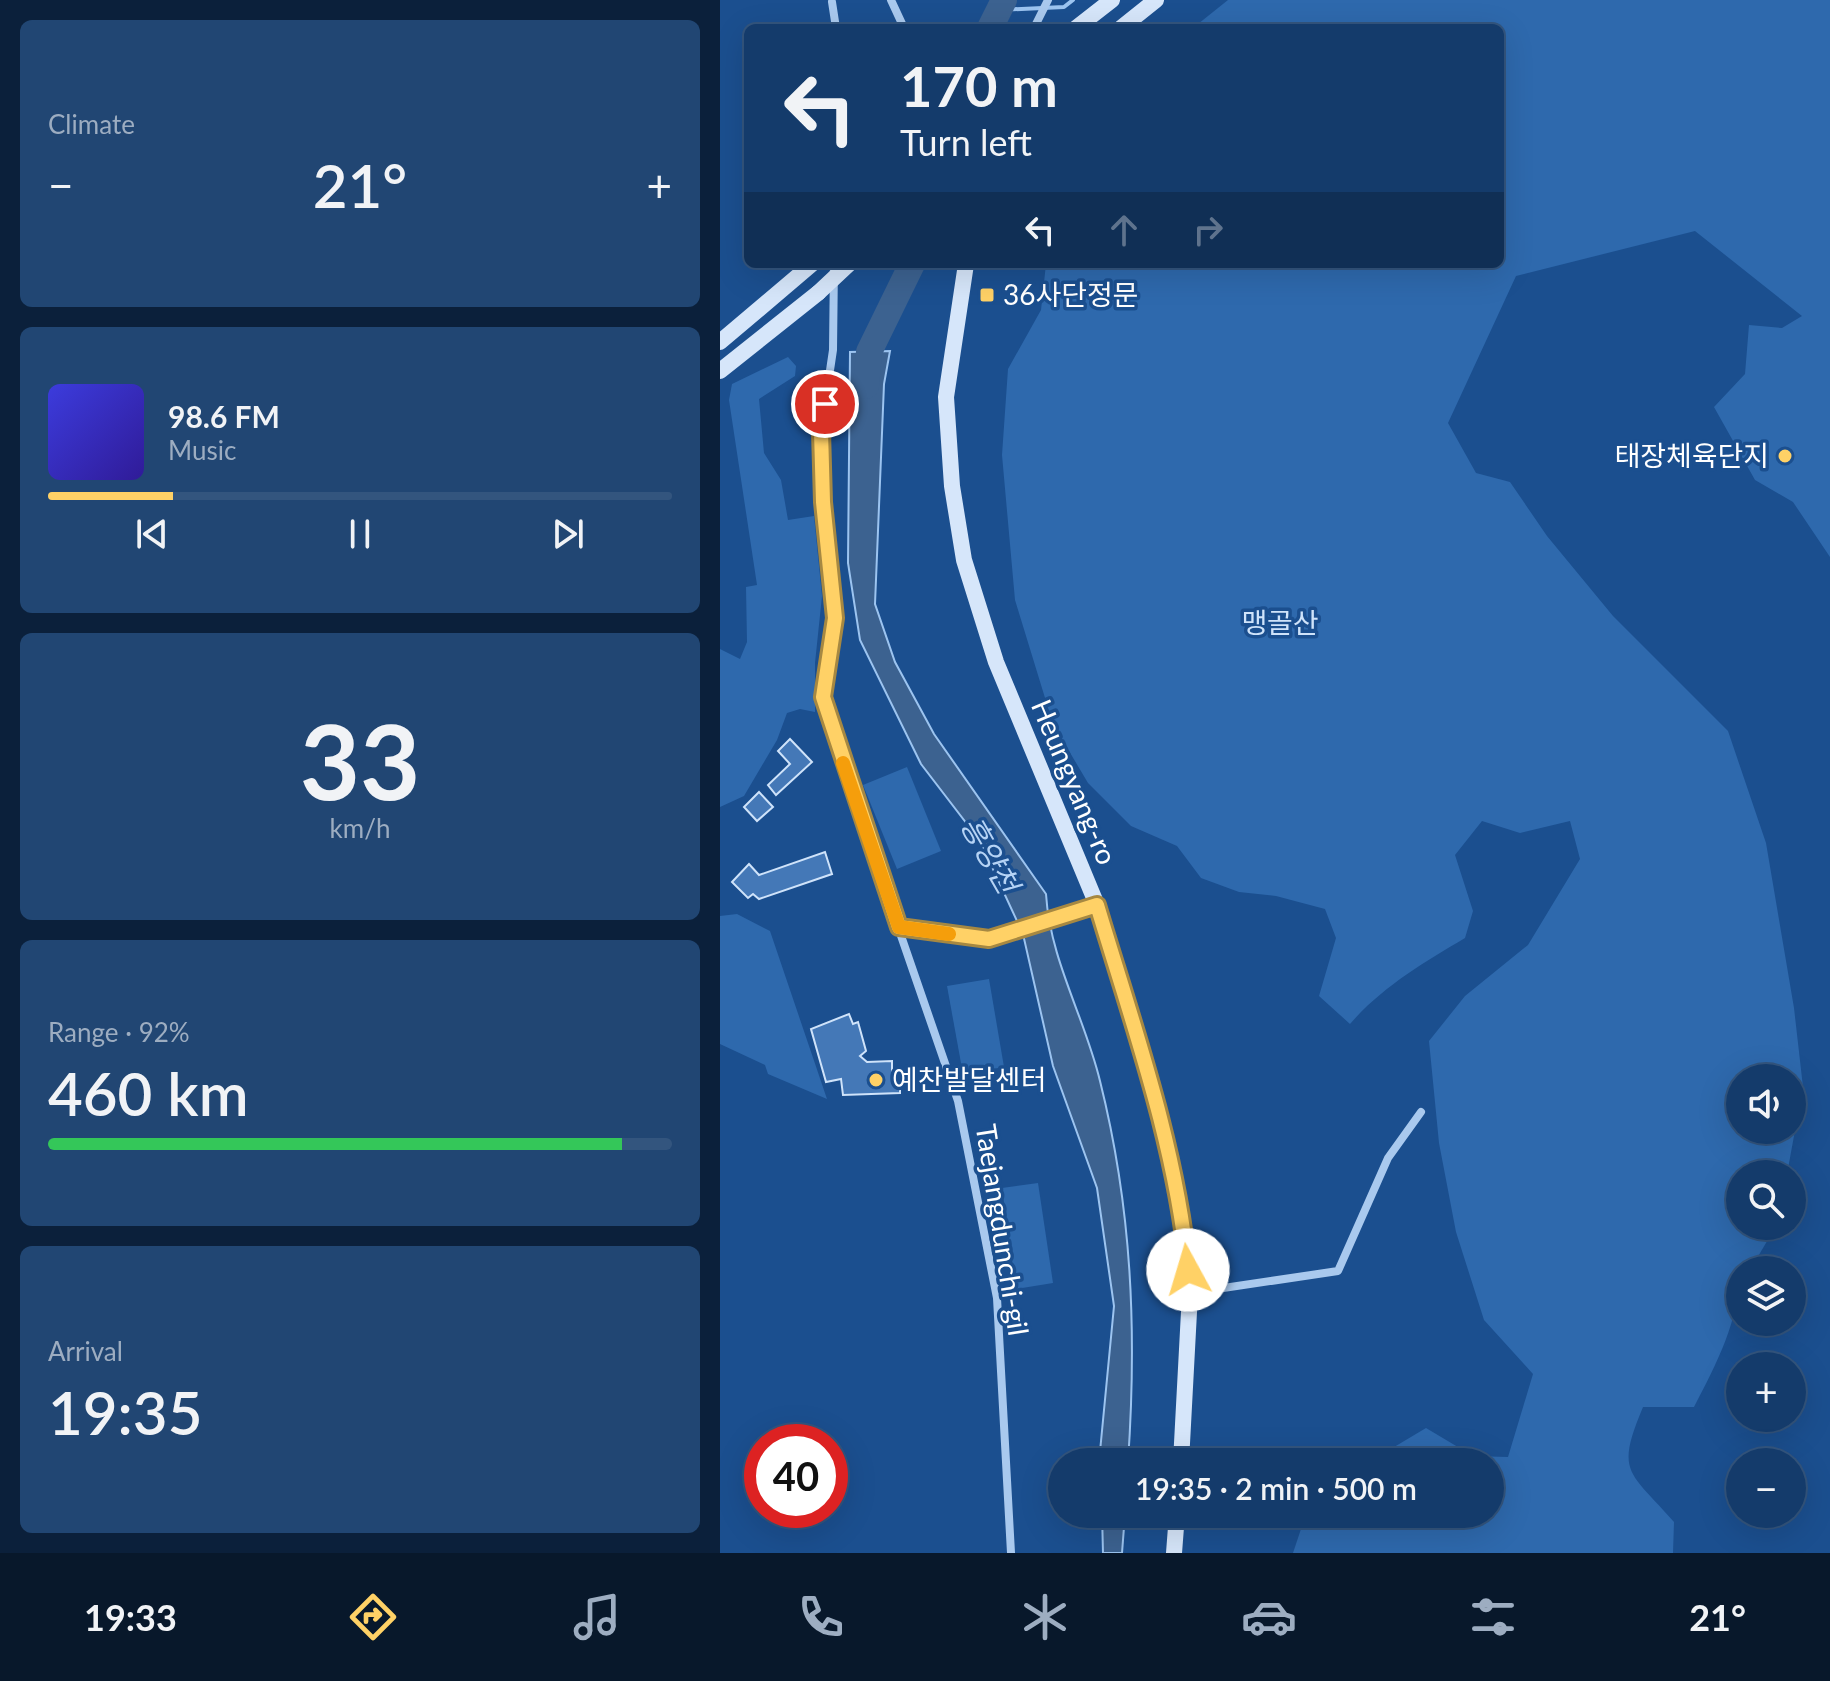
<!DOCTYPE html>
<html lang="en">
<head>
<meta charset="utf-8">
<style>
  body { margin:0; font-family:Lato,"Noto Sans KR",sans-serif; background:#214673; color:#f1f3f6; height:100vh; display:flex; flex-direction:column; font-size:30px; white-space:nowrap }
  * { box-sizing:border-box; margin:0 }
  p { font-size:26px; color:#9dadc1 }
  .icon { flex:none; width:44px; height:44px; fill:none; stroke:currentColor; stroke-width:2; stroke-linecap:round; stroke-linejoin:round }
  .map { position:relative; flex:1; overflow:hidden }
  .sheet { display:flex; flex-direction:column; gap:20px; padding:20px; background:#0b203b; width:720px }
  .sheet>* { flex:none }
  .banner { position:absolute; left:24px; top:24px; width:760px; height:244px; border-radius:12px; box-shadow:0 8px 32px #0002,0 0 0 2px #33557e; background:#143b6b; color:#f1f3f6; overflow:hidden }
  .fabs { position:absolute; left:1006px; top:1064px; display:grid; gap:16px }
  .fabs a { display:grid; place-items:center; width:80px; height:80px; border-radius:50%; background:#143b6b; box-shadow:0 8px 32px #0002,0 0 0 2px #33557e; font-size:40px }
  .speed { position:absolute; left:24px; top:1424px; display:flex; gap:16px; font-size:40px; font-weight:700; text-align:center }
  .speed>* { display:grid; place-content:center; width:104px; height:104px; border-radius:50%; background:#143b6b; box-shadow:0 8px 32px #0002,0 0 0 2px #33557e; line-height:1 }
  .speed .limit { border:12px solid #d22; background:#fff; color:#111 }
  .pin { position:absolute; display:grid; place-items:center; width:68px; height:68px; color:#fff; margin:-34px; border:4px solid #fff; border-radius:50%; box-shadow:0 2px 8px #0007 }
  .me { position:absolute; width:88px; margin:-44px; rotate:354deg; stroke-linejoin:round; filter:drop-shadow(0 0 6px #0008) }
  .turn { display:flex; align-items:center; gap:28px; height:168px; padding:0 24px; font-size:36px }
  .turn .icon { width:104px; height:104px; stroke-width:2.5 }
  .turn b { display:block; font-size:56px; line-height:68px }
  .lanes { display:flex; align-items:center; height:76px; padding:0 24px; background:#0003; justify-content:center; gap:40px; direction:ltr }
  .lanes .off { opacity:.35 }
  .big { font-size:60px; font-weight:600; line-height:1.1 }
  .sheet .widget { flex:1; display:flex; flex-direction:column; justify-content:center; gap:12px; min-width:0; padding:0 28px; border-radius:12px; background:#214673 }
  .sheet .dial { align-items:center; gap:0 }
  .dial b { font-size:104px; line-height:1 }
  .song { display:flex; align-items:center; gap:24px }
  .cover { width:96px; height:96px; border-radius:12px; background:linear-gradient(135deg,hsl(240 70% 55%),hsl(250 70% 35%)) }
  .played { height:8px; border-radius:4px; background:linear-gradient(90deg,#ffd166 20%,#33557e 20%) }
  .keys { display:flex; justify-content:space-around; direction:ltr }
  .heat { display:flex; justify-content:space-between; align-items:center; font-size:44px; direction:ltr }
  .charge { height:12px; border-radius:6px; background:linear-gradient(90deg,#34c759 92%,#33557e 0) }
  .trip { position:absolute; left:328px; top:1448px; width:456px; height:80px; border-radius:40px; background:#143b6b; box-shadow:0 8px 32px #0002,0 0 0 2px #33557e; font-weight:600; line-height:80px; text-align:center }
  .tab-bar { display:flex; height:128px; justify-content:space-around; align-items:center; background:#08182b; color:#9dadc1 }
  .tab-bar .icon { width:56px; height:56px }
  .tab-bar .on { color:#ffd166 }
  .tab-bar b { font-size:36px; color:#f1f3f6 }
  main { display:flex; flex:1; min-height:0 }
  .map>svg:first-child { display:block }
</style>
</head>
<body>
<main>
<section class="sheet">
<div class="widget"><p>Climate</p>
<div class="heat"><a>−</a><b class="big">21°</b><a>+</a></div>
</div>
<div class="widget">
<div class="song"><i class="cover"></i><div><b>98.6 FM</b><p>Music</p></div></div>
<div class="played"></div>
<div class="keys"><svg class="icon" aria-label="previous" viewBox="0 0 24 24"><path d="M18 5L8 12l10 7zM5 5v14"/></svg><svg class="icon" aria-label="pause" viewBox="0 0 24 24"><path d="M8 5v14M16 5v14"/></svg><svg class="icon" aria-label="next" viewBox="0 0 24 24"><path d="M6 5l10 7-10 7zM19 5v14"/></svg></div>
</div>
<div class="widget dial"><b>33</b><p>km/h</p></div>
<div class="widget"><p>Range · 92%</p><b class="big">460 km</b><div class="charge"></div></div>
<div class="widget"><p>Arrival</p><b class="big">19:35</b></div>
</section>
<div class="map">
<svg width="1110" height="1553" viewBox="0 0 1110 1553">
  <rect width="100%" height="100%" fill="#1b4f8f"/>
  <!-- green -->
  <g fill="#2e69ad" fill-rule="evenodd">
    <path d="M508,0H1110V557L1073,502L1035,480L994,407L1025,374L1029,325L1062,328L1082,316L975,231L796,276L728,423L756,473L790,482L827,536L893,616L1008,731L1046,843L1074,1008L1083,1087L1067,1174H1020V1226H1056L1030,1270H1020C1020,1319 996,1365 974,1407H923C895,1474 909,1470 954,1522L953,1553H573L586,1514H770V1462H649L706,1428L753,1456L788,1457L813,1374L764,1320L736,1232L719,1143L709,1041L745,996L808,945L860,859L850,821L800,833L762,821L735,855L753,911L745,938C703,963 662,987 630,1024L599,996L616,938L605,909L556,896L519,892L481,878L457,846L411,826L368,783L333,724L295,600L282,455L288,369L321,310L326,264H780V28H473ZM1072,1078V1130H1020V1078Z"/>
    <path d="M68,357L76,366L75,376L39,399L44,453L61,480L68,520L94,516L102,596L95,663V712L80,709L67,713L57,740L24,796L0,807V649L20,659L27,642L26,587L37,585L9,400L12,384Z"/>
    <path d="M187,767L221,851L177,869L143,785Z"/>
    <path d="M17,914L50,931L107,1099L48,1074L45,1065L0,1044V916Z"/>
    <path d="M269,979L284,1067L243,1074L227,986Z"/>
    <path d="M318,1183L333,1283L296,1289L282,1188Z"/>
  </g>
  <!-- water -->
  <g fill="#3c6290" stroke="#9cc4f0" stroke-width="2">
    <path d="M170,351L164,384L155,604L175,662L214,734L326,894C330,960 365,1018 380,1081C412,1209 417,1331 408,1462H379L394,1306L377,1188L333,1066L303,934L260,841L201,764L140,640L128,563L130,352Z"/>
    <path d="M382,1514H405L402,1553H383Z"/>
  </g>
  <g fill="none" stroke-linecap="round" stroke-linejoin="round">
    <!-- stream -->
    <path stroke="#9cc4f0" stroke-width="4" d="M278,10L344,7L353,0"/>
    <!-- river -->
    <g stroke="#3c6290" stroke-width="26">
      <path d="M270,28L284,0"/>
      <path d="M146,386L149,352L192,264"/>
    </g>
  </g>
  <!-- building -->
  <g fill="#4478b7" stroke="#cfe3fa" stroke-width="2">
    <path d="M70,739L92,762L56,795L48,785L70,764L58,751Z"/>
    <path d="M39,792L53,807L37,821L24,807Z"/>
    <path d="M105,852L112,874L39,899L33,894L28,898L12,882L29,864L39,875Z"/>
    <path d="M129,1014L133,1024L138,1022L146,1051L140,1056L147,1062L172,1061V1072L180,1073V1093L123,1095L121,1079L106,1082L91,1029Z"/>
  </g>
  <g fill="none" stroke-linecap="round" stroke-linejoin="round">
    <!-- street -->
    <g stroke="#a9c9ee" stroke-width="8">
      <path d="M171,0L184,28"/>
      <path d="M112,2L116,28"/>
      <path d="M314,28L328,0"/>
      <path d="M114,264L113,350L101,431L108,570L115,618L103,697L128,782L238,1101L277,1298L291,1553"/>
      <path d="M179,927L269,939L377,905"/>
      <path d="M470,1293L618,1271L668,1158L701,1112"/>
    </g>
    <!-- secondary -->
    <g stroke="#d6e6fa" stroke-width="16">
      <path d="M356,28L392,0"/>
      <path d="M401,28L436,0"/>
      <path d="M246,264L226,397L232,486L244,560L276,662L377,905L444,1131L463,1225L470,1293L461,1462"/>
      <path d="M0,342L92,264"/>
      <path d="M0,371L98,293"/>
      <path d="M454,1553L457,1514"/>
    </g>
    <!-- secondary-bridge -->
    <path stroke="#d6e6fa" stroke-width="16" d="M98,293L129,264"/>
  </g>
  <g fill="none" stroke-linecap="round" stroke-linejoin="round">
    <defs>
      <path id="route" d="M105,404L101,431L103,502L115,618L103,697L179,927L269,939L377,905C413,1025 456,1145 468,1270"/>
    </defs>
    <!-- route casing -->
    <use href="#route" stroke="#a68842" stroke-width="20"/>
    <!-- route -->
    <use href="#route" stroke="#ffd166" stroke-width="14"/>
    <!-- slow -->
    <path stroke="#f59e0b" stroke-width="14" d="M123,763L179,927L229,934"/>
  </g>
  <!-- markers -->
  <g fill="#ffd166" stroke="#1b4f8f" stroke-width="3">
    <rect x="259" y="287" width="16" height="16" rx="4"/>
    <circle cx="1065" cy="456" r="8"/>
    <circle cx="156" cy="1080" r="8"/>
  </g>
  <g text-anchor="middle" stroke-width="7" stroke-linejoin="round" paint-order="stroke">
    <!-- poi labels -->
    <g font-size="28" fill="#fff" stroke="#1b4f8f" text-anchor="start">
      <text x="283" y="305">36사단정문</text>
      <text x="1049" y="466" text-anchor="end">태장체육단지</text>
      <text x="172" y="1090">예찬발달센터</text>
    </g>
    <!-- park labels -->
    <g font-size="28" fill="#cfe3fa" stroke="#1b4f8f">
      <text x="560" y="633">맹골산</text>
    </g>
    <!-- street labels -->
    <g font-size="28" fill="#fff" stroke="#1b4f8f">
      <text transform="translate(354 782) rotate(67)" y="10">Heungyang-ro</text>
      <text transform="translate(282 1230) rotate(81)" y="10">Taejangdunchi-gil</text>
    </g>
    <!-- water labels -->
    <g font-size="30" font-style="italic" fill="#b5d3f5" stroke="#1b4f8f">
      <text transform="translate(269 855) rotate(60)" y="10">흥양천</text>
    </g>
  </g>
</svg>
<div class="fabs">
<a><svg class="icon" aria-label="sound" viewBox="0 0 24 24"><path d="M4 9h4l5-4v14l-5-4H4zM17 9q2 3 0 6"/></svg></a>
<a><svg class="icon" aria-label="search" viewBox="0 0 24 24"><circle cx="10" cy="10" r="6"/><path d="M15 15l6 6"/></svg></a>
<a><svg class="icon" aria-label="layers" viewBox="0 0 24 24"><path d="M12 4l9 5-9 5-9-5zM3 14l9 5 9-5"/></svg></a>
<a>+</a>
<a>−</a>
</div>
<div class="speed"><div class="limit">40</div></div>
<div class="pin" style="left:105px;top:404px;background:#d93025"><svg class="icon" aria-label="arrive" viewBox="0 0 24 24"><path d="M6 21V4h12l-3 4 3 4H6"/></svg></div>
<svg class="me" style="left:468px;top:1270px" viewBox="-20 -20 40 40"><circle r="19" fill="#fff"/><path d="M0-13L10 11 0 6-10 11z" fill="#ffd166"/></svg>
<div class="trip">19:35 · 2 min · 500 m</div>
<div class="banner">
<div class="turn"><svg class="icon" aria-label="left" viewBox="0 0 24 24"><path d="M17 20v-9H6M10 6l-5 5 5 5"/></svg><div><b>170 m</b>Turn left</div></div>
<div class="lanes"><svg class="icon" aria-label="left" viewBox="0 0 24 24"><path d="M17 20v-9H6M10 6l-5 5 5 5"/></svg><svg class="icon off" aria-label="ahead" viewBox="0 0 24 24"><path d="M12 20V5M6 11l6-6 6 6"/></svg><svg class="icon off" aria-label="right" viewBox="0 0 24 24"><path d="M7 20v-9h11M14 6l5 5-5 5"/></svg></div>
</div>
</div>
</main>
<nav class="tab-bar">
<b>19:33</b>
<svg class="icon on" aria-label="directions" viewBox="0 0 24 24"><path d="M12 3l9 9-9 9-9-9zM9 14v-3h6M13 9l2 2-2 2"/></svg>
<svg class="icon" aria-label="music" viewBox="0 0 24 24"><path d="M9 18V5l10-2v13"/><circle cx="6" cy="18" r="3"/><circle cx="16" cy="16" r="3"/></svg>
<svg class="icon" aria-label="phone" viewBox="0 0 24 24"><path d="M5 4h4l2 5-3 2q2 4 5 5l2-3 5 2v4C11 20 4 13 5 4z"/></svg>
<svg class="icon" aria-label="climate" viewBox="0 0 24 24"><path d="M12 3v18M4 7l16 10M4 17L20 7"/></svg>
<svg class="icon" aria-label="car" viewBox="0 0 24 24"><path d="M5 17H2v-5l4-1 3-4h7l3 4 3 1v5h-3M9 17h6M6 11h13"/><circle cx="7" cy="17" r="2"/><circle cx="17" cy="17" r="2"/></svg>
<svg class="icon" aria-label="filters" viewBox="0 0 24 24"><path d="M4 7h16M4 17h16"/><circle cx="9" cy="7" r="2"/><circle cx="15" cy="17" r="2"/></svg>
<b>21°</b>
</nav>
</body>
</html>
